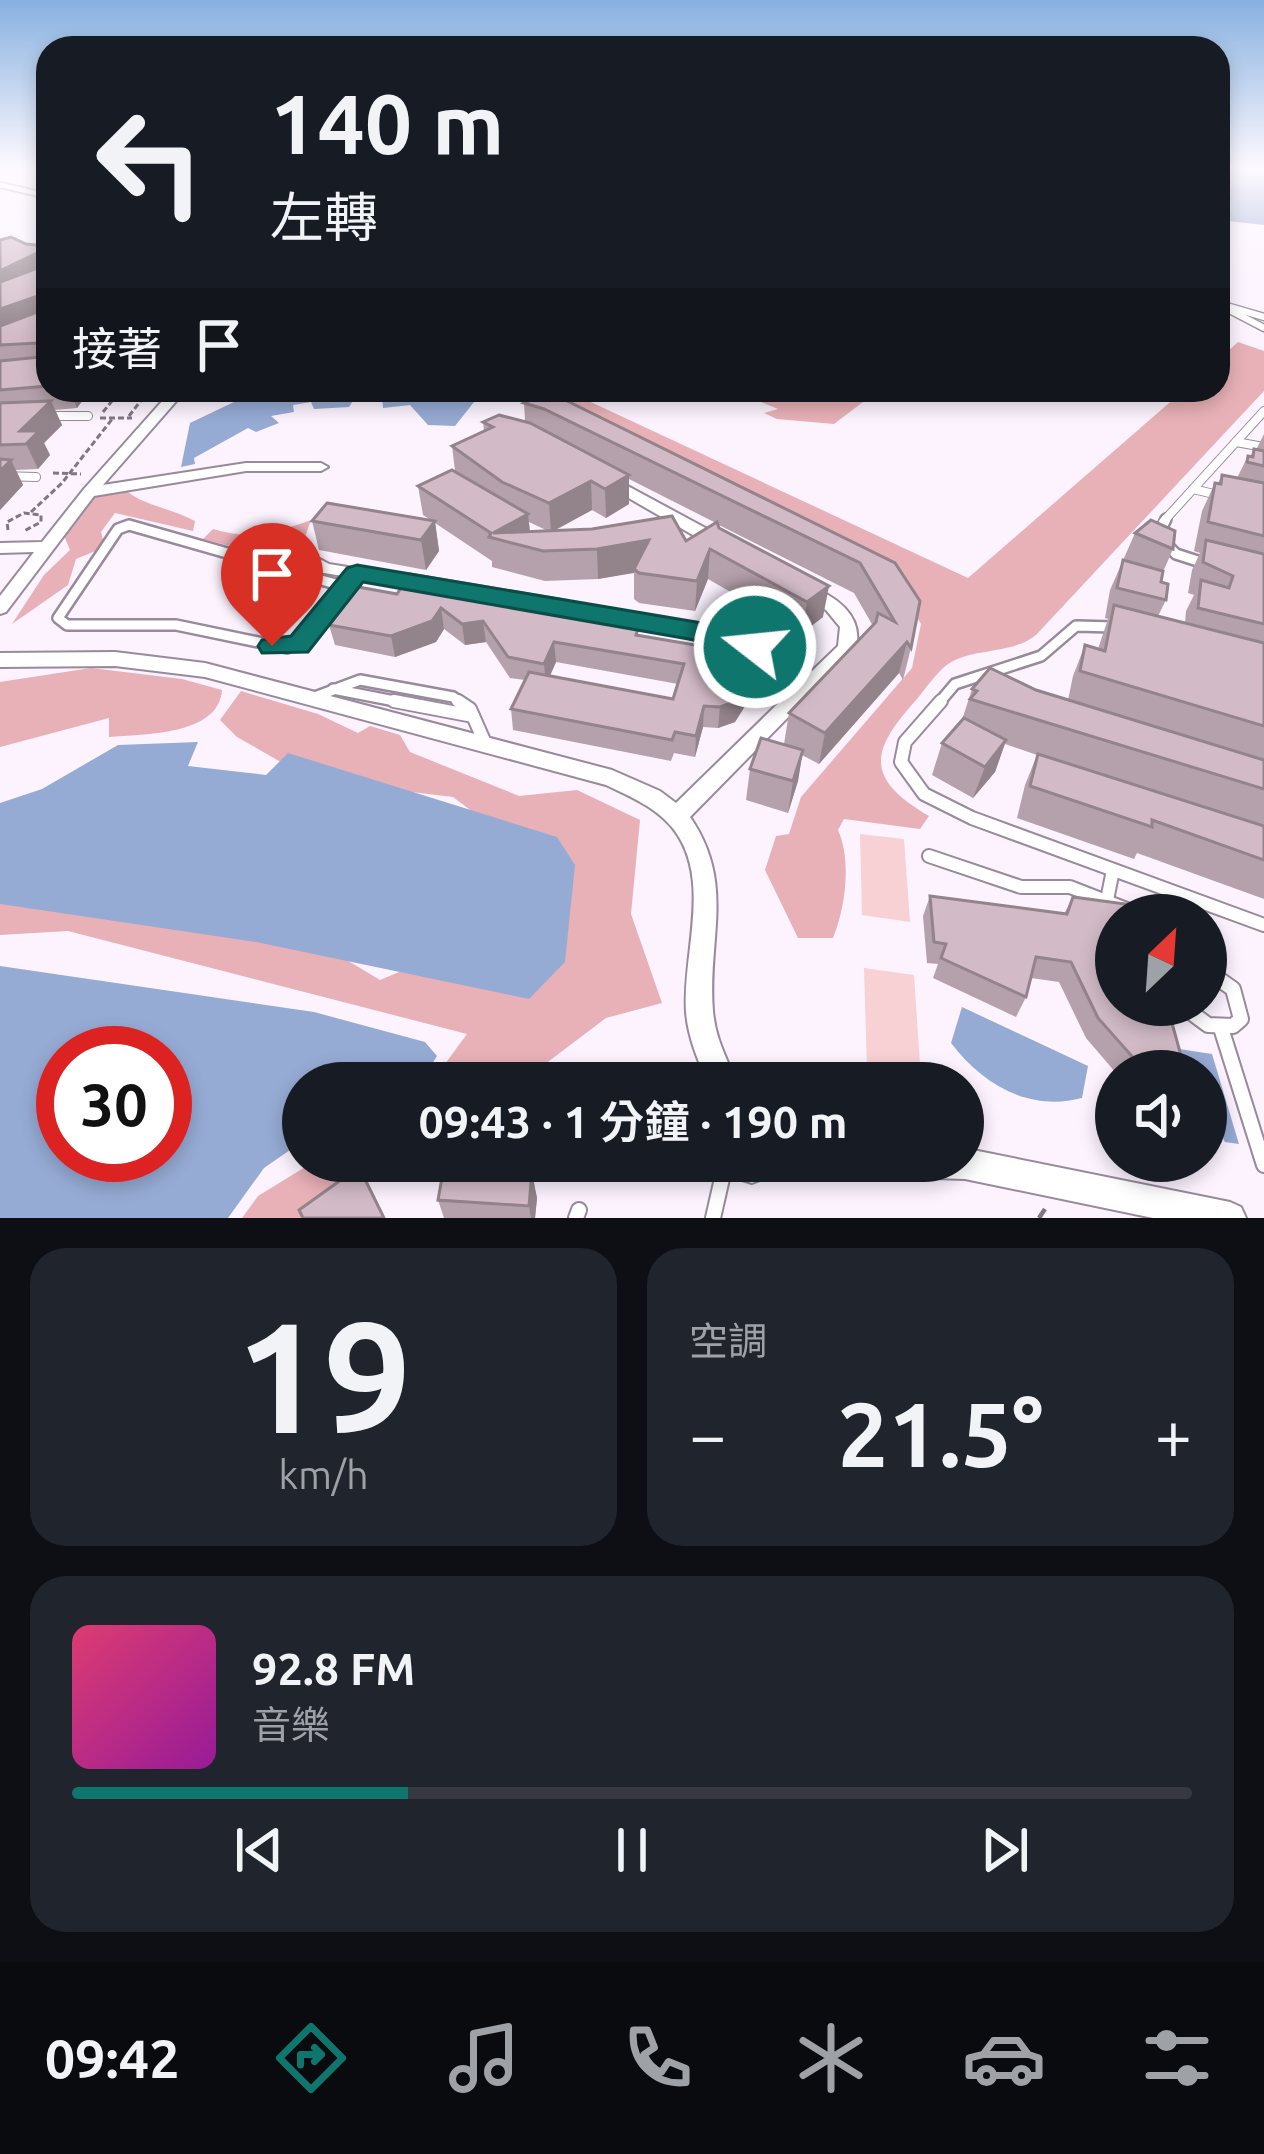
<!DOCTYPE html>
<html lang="zh-TW">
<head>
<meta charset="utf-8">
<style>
  body { margin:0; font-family:Ubuntu,"Noto Sans TC",sans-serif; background:#20242c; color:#f1f3f6; height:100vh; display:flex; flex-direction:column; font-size:45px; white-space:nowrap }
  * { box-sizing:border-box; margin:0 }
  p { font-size:39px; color:#9ea1a6 }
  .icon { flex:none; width:66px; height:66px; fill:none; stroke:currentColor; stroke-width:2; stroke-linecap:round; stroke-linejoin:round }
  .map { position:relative; height:1218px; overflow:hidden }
  .details { display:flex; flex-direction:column; gap:30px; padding:30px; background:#0d0f14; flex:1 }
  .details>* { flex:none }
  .hud { position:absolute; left:36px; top:36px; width:1194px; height:366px; border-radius:36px; box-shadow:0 6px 18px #0003; background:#171b24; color:#f1f3f6; overflow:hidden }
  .needle { width:78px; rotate:25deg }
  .controls { position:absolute; left:1095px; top:894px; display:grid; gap:24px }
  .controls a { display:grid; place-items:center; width:132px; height:132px; border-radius:50%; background:#171b24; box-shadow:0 6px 18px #0003; font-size:60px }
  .speed { position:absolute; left:36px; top:1026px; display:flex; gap:24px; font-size:60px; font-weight:700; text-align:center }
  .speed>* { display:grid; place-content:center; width:156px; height:156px; border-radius:50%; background:#171b24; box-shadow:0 6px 18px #0003; line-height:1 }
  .speed .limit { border:18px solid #d22; background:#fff; color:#111 }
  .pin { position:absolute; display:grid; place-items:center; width:102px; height:102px; color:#fff; margin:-123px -51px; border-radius:50% 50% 50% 0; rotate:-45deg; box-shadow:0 0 12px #0007 }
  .pin .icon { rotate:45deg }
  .me { position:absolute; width:132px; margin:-66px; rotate:286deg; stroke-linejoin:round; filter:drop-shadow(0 0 9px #0008) }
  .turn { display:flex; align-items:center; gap:42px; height:252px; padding:0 36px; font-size:54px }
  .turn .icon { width:156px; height:156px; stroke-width:2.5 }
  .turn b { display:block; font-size:84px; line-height:102px }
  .then { display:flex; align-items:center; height:114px; padding:0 36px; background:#0003; gap:24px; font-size:45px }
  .big { font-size:90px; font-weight:600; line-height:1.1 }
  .details .card { flex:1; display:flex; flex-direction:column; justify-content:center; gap:18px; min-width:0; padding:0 42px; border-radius:36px; background:#20242c }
  .details .dial { align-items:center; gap:0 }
  .dial b { font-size:156px; line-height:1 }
  .song { display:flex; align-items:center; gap:36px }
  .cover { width:144px; height:144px; border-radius:18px; background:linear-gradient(135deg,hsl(340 70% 55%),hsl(300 70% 35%)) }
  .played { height:12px; border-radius:6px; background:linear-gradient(90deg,#0f766e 30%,#363941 30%) }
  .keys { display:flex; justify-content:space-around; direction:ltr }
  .heat { display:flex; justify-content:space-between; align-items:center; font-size:66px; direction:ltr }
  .details .tiles { flex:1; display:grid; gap:30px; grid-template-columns:1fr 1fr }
  .card:last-child { grid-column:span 2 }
  .trip { position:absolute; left:282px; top:1062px; width:702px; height:120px; border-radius:60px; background:#171b24; box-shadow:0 6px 18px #0003; font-weight:600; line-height:120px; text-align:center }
  .menu { display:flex; height:192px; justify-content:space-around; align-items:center; background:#090b0e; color:#9ea1a6 }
  .menu .icon { width:84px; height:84px }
  .menu .on { color:#0f766e }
  .menu b { font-size:54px; color:#f1f3f6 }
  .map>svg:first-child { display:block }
</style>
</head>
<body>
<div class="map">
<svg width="1264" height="1218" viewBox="0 0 1264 1218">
  <rect width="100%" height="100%" fill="#fcf3ff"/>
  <!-- green -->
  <g fill="#f8d1d5">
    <path d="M860,834L904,839L910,922L862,915Z"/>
    <path d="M864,968L914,975L921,1079L867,1070Z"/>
  </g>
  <!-- forest -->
  <g fill="#e8b1b7">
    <path d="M1238,342L1264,351V391L1036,635C1011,655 974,647 948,664C937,672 926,688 917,699C872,749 862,777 929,816L920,829L844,819L838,830C852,861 845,909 833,938H798L765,870L776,836L789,834L801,797L912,668L921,624L903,595L509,390H565L968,578L1184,390H1218V360Z"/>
    <path d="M732,390H821L863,402L834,424L777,419L764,413L778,409Z"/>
    <path d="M128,492C144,505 172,509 195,521L193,531L115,513L101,532L105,547L76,559L68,585L12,624L44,575L70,550L62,531L83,499Z"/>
    <path d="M311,520L305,537L252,552L203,539L213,529C249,540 276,533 311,520Z"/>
    <path d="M91,668L182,679L222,690C219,736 142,734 109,737V718L0,747V682Z"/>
    <path d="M241,691L318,714L358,733L370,726L400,735L410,752L519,796L577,790L640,820L631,914L662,1003L606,1018L520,1083H431L467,1034L68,931L0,935V895L320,944L380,980L437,956L514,843L453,797L362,786L293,769L237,737L220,720Z"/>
    <path d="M315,1161H374L304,1218H242L258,1196Z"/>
  </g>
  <!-- water -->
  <g fill="#96abd4" fill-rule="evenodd">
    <path d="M1218,167L1264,171V225L1218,220Z"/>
    <path d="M257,391L478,390V397L455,426L428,425L410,405L383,408L382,396L354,399L349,407L314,409L311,402L293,405L294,412L271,416L279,423L256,432L248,428L194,458L195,464L181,467L190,423Z"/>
    <path d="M198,742L188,766L266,775L288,753L557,837L575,865L565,962L529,999L256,942L0,904V803L42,789L118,745Z"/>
    <path d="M0,966L314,1012L425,1042L437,1056L420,1083H303V1141L264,1168L228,1218H0ZM63,1053H165V1155H63Z"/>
    <path d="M962,1007L1088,1066L1082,1098C1029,1112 982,1084 951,1043Z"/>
    <path d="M1159,1046L1212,1054L1239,1144L1225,1142L1218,1129L1206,1122V1071H1165Z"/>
  </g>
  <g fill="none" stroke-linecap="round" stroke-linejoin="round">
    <defs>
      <path id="service-far5" d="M0,185L48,196"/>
      <g id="service-far4">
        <path d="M1218,304L1264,328"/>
        <path d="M1230,307L1264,317"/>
      </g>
      <g id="service-far3">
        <path d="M47,416H88"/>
        <path d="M1236,442L1264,447"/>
        <path d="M0,476L36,477"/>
        <path d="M1218,495L1193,489L1264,411"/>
        <path d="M1163,522L1193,489"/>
      </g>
      <g id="service-far2">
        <path d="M1166,519L1158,536L1176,554L1207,564"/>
        <path d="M346,587L129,525L118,529L58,618L67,625H176L287,648L308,638L357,573"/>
        <path d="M333,689L410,704"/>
        <path d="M312,698L360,680L453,697L463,704"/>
        <path d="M938,704L955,684L1041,656L1076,626L1114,627"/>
      </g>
      <g id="service-far1">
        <path d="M394,701L473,716"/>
        <path d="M458,701L470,709L485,743"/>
        <path d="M941,701L905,742L901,762L924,794L972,818L1264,925"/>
        <path d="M929,856L1021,887H1070L1142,915"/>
        <path d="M1107,900L1113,870"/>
      </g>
      <g id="service">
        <path d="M1181,1005L1208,1025L1233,1026L1241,1019L1233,989L1206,970"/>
        <path d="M1221,1028L1264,1165"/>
        <path d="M576,1218L579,1210"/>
        <path d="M713,1218L726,1161"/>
      </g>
      <g id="minor">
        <path d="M172,390H186L103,485L246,463H321L328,467L321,471H246L94,496L6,612L0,614V596L34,552L0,553V543L42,542L84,489Z"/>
        <path d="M611,477L724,538L726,542L718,547L712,546L606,485V479Z"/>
        <path d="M290,543L329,564L428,580L437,585L428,590L318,572L284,552L282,548L284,544Z"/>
        <path d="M805,584C834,595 864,614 856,648L690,817C736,884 707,939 713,1011C715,1038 727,1059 737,1083H708C698,1061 688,1037 686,1012C682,955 712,882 675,831C658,808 631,797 606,785L205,677L115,666L0,667V653L115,652L205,663L612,770L660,791L676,803L800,682C720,637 634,625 544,611L535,605L544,599C637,614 728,626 812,671L838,646L840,627L826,610L799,594L796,590L799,586Z"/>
        <path d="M963,1148L1230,1202L1241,1207L1246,1218H1153L965,1179L869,1176L858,1172L854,1161H963Z"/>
        <path d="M711,1161H784L780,1172L752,1183L715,1172Z"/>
      </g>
    </defs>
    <!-- service-far5 casing -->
    <use href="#service-far5" stroke="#988a9c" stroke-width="8"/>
    <!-- service-far4 casing -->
    <use href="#service-far4" stroke="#988a9c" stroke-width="9"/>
    <!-- service-far3 casing -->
    <use href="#service-far3" stroke="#988a9c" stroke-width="10"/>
    <!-- service-far2 casing -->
    <use href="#service-far2" stroke="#988a9c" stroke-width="14"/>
    <!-- service-far1 casing -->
    <use href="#service-far1" stroke="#988a9c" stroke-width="16"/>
    <!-- service casing -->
    <use href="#service" stroke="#988a9c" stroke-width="18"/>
    <!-- minor casing -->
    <use href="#minor" stroke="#988a9c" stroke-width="4"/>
    <!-- path-far1 -->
    <g stroke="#7f7882" stroke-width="3" stroke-dasharray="6 3" stroke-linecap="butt">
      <path d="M103,412L121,390"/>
      <path d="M129,416L149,390"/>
      <path d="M100,418H132"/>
      <path d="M53,473L81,474"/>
      <path d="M31,512L62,483L113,418"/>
      <path d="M8,530L7,522L24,513L41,515V522L24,531"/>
    </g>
    <!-- path -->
    <path stroke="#7f7882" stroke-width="4.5" stroke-dasharray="15 8" stroke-linecap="butt" d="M1039,1218L1045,1209"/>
    <!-- service-far5 -->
    <use href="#service-far5" stroke="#fff" stroke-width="4.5"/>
    <!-- service-far4 -->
    <use href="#service-far4" stroke="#fff" stroke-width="6"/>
    <!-- service-far3 -->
    <use href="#service-far3" stroke="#fff" stroke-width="8"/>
    <!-- service-far2 -->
    <use href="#service-far2" stroke="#fff" stroke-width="9"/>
    <!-- service-far1 -->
    <use href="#service-far1" stroke="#fff" stroke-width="12"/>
    <!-- service -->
    <use href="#service" stroke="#fff" stroke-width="14"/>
    <!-- minor -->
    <use href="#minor" fill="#fff" fill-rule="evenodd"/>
  </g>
  <!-- wall -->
  <g fill="#b5a1ab" fill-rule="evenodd">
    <path d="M0,240L48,246V390H90L77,408L55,410L62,425L44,443L50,455L38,469L16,470L23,485L0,510Z"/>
    <path d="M549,392L895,563L911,648L903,680L899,673L819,764L802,755L798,781L788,813L746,800L750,769L784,744L789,713L873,626L854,593L717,524L719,528L823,617L802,633L708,579L695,611L639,603L634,599V572L598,579L545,581L492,567V561L435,523L439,551L426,570L319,550L312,521H432L423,515L418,486L455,471L452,446L484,431L483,422L525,421L524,403ZM629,479L716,523L686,541L554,531L592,510L606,518L629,504ZM529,522L548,531L530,532Z"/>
    <path d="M1264,434V899L1137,853L1134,859L1017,818L1025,785L1037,755L1005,744L995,772L973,798L932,775L942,743L962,720L972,689L1036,690L1068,700L1073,676L1085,645L1098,649L1108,619L1105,618L1110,590L1135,533L1173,549L1163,572L1161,582L1166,600L1158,616L1185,623L1186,611L1194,595L1188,593L1192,570L1200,553L1194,551L1202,511L1215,483H1218L1222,475L1237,478L1248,456L1250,457L1254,449L1256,450Z"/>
    <path d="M397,594L565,613L639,635L757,687L735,722L718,728L703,727L695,757L674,753L671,761L513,730L511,709L525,680L510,678L486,642L465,645L444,629L436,642L395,657L335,645L329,625ZM556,662L678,684L673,699L550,676Z"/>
    <path d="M930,896L1064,914L1073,897L1185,1070L1116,1071V1073L1086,1038L1059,982L1031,978L1026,997L1016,1017L933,978L938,964L927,963L923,916Z"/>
    <path d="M530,1172L537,1198L535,1218H444L438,1200Z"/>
  </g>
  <!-- shaded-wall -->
  <g fill="#93838b">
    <path d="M37,253L45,273L0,296V271Z"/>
    <path d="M38,296L46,318L0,334V309Z"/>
    <path d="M70,390H90L77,408Z"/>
    <path d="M51,401L62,425L44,443L50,455L38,469L20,431Z"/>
    <path d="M11,460L23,485L0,510V471Z"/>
    <path d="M629,475V504L606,518L605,489Z"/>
    <path d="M591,481L592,510L551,532L549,503Z"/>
    <path d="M528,514L531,544L493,533Z"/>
    <path d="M435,521L439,551L426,570L421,540Z"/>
    <path d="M649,540L634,569V573L598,579L597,549Z"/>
    <path d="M710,549L708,579L695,611L697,581Z"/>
    <path d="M829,586L823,617L802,633L807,602Z"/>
    <path d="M441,608L444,629L436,642L395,657L391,636Z"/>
    <path d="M483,621L486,642L465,645L462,624Z"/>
    <path d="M554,642L556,662L546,684L544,664Z"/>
    <path d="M907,642L899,673L819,764L825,733Z"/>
    <path d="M759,666L757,687L735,722L718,728L720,707Z"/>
    <path d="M704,706L703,727L695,757L696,736Z"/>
    <path d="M1006,740L995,772L973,798L985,767Z"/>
    <path d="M803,750L798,781L788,813L793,781Z"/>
    <path d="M523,1161H531L527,1197L522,1171Z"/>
    <path d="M532,1172L537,1198L535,1218H531L529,1206Z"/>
  </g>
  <!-- building -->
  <g fill="#d2bbc7" stroke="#93838b" stroke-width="3">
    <path d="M11,237L26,244L48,246V386L0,390V361L40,357L46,348L38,343L0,345V326L43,310L44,300L38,296L0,309V282L43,266L47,259L37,253L0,271V240Z"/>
    <path d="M549,392L895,563L920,601L911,648L907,642L825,733L789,713L876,622L878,613L895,622L860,563L544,409L524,403Z"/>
    <path d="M51,401L20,431H39L26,444L0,445V403Z"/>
    <path d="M499,415L530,423L629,475L605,489L591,481L549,503L502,482L452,446L493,427L483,422Z"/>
    <path d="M1254,449L1264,451V466L1247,462L1248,456L1253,457Z"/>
    <path d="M0,459L11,460L0,471Z"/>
    <path d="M452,470L528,514L493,533L592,529L672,516L686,541L717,522L719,528L829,586L807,602L710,549L697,581L639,573L634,569L649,540L597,549L543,551L489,537L491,533L418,486Z"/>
    <path d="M1222,475L1264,483V536L1208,522L1215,483L1221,484Z"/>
    <path d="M327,503L435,521L421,540L312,521Z"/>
    <path d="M1151,520L1175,531L1173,549L1135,533Z"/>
    <path d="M1206,540L1264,554V624L1198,608L1201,580L1229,588L1233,576L1203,562Z"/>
    <path d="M1123,560L1163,571L1161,582L1168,584L1166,600L1117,588Z"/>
    <path d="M410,574L564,600L558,612L639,626L636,635L701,646L705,632L729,636L755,650L759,666L737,701L720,707L704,706L696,736L675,732L672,740L511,709L529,672L673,699L684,664L554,642L544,664L508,657L483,621L462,624L441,608L432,621L391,636L329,625L358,587L397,594Z"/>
    <path d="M1114,605L1264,643V726L1080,671L1085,645L1105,651Z"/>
    <path d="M990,668L1036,690L1264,760V789L970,699L977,691L972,689Z"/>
    <path d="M964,718L1006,740L985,767L942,743Z"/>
    <path d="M761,738L803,750L793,781L750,769Z"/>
    <path d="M1038,754L1264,826V860L1152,820V827L1030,786Z"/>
    <path d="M930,896L1067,914L1073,897L1140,906L1142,915H1116V1005H1167L1185,1070L1157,1065L1159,1071H1148L1137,1062L1098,1018L1071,962L1036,957L1026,997L941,958L946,944L934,942Z"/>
    <path d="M456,1161H523L522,1171L532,1172L529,1206L438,1200L444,1166L455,1167Z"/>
    <path d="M359,1167L384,1218H303L299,1210Z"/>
  </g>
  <!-- sky -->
  <linearGradient id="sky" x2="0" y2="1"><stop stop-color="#87b0e0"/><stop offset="0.5" stop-color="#fefaff"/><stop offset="1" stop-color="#fefaff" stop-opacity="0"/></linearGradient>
  <rect width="1264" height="337" fill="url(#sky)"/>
  <!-- route -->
  <path fill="#0f766e" stroke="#0a4d48" stroke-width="3" d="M357,565L702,623L765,641L769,647L755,657L700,641L363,582L308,652L262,653L258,646L262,640L291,636L347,568Z"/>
</svg>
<div class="controls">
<a><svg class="needle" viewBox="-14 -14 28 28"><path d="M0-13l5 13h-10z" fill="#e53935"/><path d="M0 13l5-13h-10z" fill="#9ea1a6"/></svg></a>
<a><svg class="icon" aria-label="sound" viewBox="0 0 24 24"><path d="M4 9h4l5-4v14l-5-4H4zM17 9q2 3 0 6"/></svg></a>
</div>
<div class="speed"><div class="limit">30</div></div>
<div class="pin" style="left:272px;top:646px;background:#d93025"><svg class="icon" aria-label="arrive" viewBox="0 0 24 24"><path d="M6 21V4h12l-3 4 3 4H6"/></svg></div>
<svg class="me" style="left:755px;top:647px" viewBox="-20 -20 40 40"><circle r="17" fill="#0f766e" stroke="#fff" stroke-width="3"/><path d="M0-11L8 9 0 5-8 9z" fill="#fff"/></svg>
<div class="trip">09:43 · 1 分鐘 · 190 m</div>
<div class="hud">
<div class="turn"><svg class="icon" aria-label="left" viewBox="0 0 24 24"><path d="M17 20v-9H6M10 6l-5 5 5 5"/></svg><div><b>140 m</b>左轉</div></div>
<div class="then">接著<svg class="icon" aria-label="arrive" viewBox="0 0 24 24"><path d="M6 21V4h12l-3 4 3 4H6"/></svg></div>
</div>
</div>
<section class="details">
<div class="tiles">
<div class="card dial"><b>19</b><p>km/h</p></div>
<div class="card"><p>空調</p>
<div class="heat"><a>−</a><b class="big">21.5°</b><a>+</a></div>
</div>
<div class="card">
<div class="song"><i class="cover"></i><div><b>92.8 FM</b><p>音樂</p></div></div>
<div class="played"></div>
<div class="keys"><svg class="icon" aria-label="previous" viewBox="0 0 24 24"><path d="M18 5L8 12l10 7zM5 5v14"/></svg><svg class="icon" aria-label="pause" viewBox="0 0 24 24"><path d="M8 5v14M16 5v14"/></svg><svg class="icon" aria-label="next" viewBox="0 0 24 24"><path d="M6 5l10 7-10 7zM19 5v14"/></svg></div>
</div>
</div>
</section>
<nav class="menu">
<b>09:42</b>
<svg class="icon on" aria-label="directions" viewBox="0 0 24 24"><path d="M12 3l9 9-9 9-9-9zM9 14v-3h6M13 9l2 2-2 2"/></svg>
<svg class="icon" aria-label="music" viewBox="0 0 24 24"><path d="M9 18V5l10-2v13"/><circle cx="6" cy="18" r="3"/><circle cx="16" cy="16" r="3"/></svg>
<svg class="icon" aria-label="phone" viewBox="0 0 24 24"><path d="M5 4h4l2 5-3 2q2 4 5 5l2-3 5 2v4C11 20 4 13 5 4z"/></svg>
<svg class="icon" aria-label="climate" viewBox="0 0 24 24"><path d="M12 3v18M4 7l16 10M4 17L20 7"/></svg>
<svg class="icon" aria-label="car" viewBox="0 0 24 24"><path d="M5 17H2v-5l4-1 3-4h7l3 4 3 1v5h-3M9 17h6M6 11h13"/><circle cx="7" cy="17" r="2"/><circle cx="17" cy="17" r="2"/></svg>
<svg class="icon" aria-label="filters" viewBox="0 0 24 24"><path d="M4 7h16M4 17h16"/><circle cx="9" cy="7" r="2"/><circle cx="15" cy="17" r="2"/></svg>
</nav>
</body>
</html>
